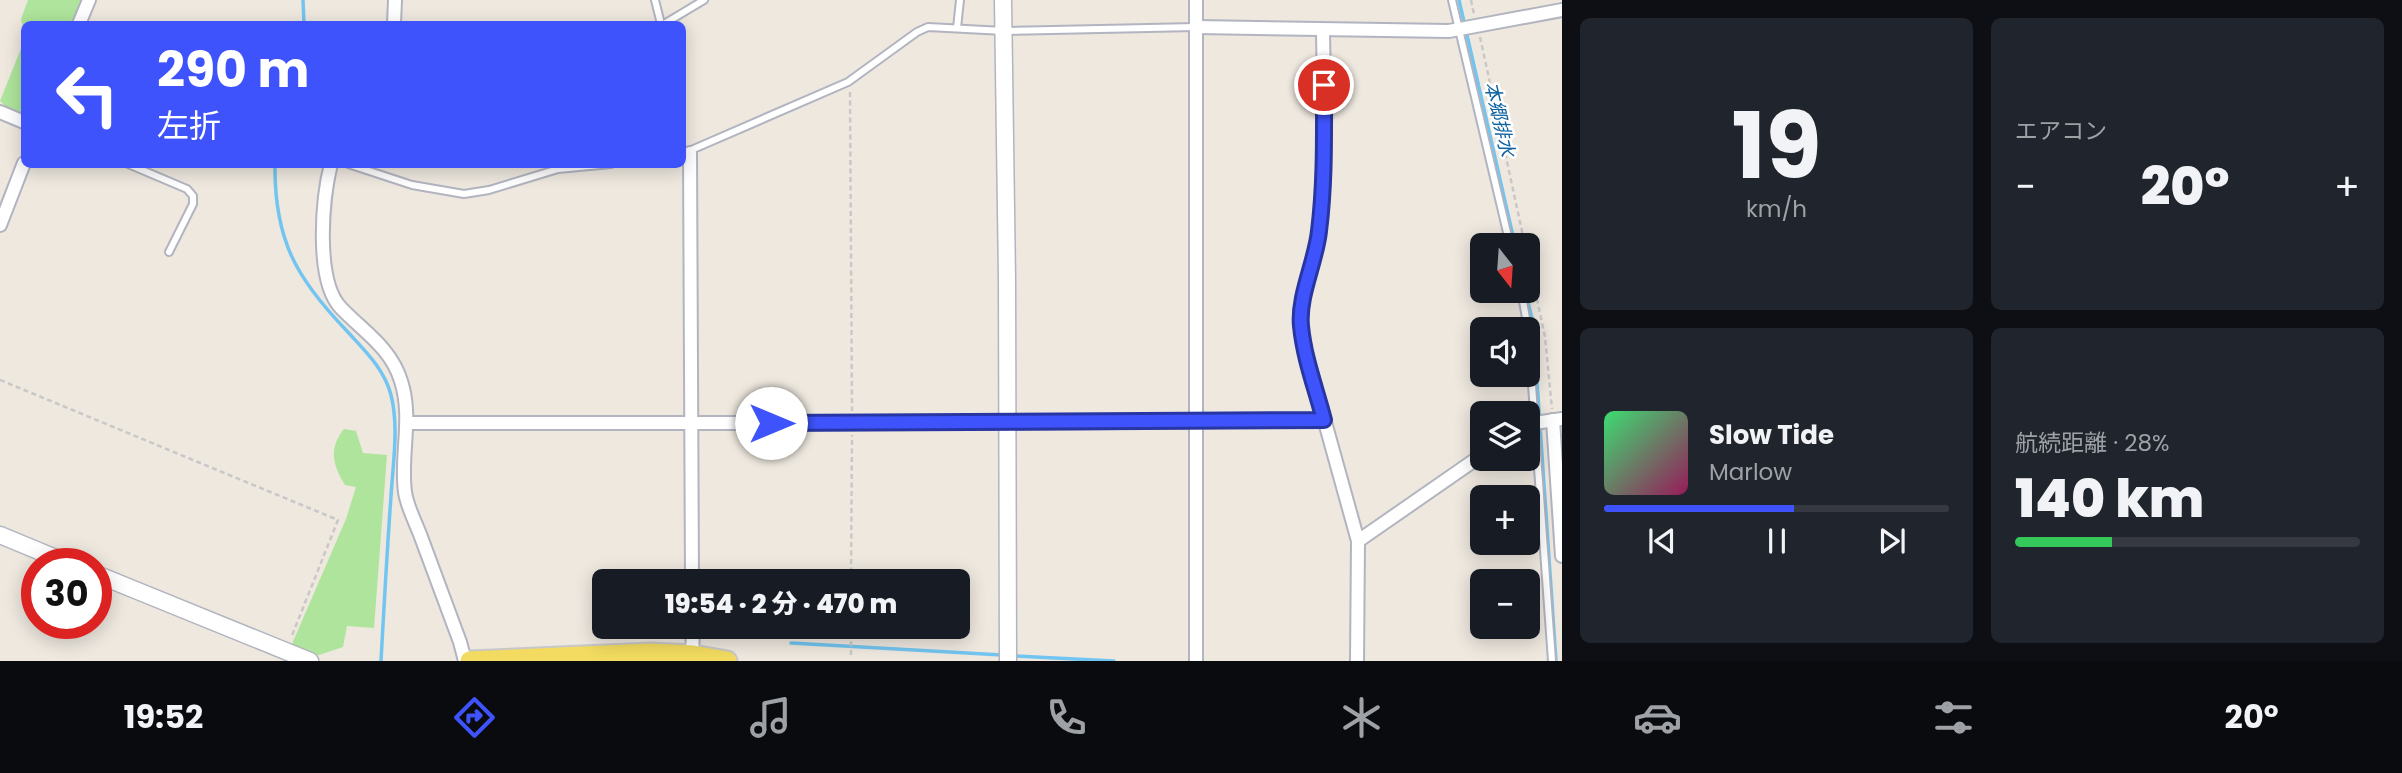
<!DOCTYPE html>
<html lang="ja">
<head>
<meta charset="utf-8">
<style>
  body { margin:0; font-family:Poppins,"Noto Sans JP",sans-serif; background:#20242c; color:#f1f3f6; height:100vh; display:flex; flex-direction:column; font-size:26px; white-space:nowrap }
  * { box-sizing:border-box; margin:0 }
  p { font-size:23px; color:#9ea1a6 }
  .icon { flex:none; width:38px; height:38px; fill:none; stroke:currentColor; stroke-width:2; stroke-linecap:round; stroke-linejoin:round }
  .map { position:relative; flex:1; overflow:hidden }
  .details { display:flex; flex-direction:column; gap:18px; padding:18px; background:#0d0f14; width:840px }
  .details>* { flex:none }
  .top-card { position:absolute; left:21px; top:21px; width:665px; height:147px; border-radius:10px; box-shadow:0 4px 18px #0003; background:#3e53fb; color:#fff; overflow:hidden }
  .needle { width:46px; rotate:163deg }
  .tools { position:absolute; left:1470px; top:233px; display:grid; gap:14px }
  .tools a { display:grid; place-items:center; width:70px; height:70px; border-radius:10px; background:#171b24; box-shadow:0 4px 18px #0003; font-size:35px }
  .speed { position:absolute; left:21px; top:548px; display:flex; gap:14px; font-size:35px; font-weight:700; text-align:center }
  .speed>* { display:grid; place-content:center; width:91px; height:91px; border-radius:50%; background:#171b24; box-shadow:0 4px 18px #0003; line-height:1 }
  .speed .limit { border:10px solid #d22; background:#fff; color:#111 }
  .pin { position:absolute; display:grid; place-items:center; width:60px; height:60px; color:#fff; margin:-30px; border:4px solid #fff; border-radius:50%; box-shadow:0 2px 7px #0007 }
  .me { position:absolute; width:77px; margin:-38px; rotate:90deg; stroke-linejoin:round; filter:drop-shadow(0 0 5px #0008) }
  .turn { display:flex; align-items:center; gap:24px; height:147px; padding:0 21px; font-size:32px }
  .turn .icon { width:91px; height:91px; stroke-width:2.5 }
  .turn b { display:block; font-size:49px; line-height:60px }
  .big { font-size:52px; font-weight:800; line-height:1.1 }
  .details .widget { flex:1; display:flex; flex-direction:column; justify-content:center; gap:10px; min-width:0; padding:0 24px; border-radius:10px; background:#20242c }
  .details .dial { align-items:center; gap:0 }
  .dial b { font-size:91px; line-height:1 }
  .song { display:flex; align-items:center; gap:21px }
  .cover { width:84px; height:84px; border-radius:10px; background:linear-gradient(135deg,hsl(140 70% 55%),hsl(330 70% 35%)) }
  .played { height:7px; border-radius:4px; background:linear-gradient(90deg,#3e53fb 55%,#363941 55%) }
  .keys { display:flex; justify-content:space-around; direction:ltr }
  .heat { display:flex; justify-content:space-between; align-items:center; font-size:38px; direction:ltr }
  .charge { height:10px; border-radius:5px; background:linear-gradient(90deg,#34c759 28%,#363941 0) }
  .details .tiles { flex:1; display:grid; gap:18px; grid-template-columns:repeat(2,1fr) }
  .trip { position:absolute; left:592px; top:569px; width:378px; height:70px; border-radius:10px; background:#171b24; box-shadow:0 4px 18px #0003; font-weight:800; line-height:70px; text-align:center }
  .tabs { display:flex; height:112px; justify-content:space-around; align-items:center; background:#090b0e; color:#9ea1a6 }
  .tabs .icon { width:49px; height:49px }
  .tabs .selected { color:#3e53fb }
  .tabs b { font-size:32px; color:#f1f3f6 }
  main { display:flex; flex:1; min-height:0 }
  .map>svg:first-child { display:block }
</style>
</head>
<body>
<main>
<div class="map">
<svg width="1562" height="661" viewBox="0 0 1562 661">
  <rect width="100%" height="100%" fill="#eee8df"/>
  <!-- green -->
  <g fill="#aee49b">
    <path d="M28,0H86L75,24H24V33L21,19Z"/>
    <path d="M24,41V117L12,112L0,101Z"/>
    <path d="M344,429L356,431L363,453L387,455L374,628L347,626L343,647L316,656L292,644L346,519L356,487L345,485C333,466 328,449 344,429Z"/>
  </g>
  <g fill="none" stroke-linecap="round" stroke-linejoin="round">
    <!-- stream -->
    <g stroke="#72c5f0" stroke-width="3.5">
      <path d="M303,0L304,24"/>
      <path d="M1459,0L1515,245"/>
      <path d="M275,164C274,239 296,278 346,330C364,350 384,368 391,395C399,426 393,464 391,496C387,551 384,606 381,661"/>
      <path d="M1525,290L1533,323L1556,661"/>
      <path d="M791,643L1002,655"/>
      <path d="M1014,656L1114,661"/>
    </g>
    <defs>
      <g id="service">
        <path d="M655,0L661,24"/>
        <path d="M1452,0L1510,245"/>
        <path d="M664,24L704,0"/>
        <path d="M957,28L960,0"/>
        <path d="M682,154L848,82L917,32L928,27L1004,31L1196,27"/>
        <path d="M128,164L187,189L193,196V204L169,252"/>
        <path d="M348,164L412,185L464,194L489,190L558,169L611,164"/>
        <path d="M1521,290L1528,329"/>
        <path d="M1528,330L1552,661"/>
      </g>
      <g id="minor">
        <path d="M1196,0V661"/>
        <path d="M79,24L89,0"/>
        <path d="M394,24L395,0"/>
        <path d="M1196,27L1449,31L1562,10"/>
        <path d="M1323,30C1324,96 1326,163 1319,228C1316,260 1300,292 1301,323C1301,332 1304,341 1305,350L1358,541L1357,661"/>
        <path d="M0,112L24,122"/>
        <path d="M690,153L692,581"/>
        <path d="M331,164C322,199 315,281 341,308C364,332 391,348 401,381C413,418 400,455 405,492C407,507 416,523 421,537C434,572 447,607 460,642L465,661"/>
        <path d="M0,225L24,163"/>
        <path d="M1553,420L1562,556"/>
        <path d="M407,423H1007L1324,420"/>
        <path d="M1528,424L1562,419"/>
        <path d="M1358,541L1482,455"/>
        <path d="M692,661L693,626"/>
      </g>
      <g id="tertiary">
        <path d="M1003,0L1007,280L1008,661"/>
        <path d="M0,535L70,564"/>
        <path d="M96,574L310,661"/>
      </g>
      <path id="primary" d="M470,661L650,653L693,655L727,661"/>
    </defs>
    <!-- service casing -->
    <use href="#service" stroke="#b2b4c0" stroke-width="10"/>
    <!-- minor casing -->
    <use href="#minor" stroke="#b2b4c0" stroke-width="16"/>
    <!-- tertiary casing -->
    <use href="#tertiary" stroke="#b2b4c0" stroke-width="19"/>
    <!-- primary casing -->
    <use href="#primary" stroke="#c8c8c8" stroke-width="23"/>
    <!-- path -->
    <g stroke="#c8c8c8" stroke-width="2.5" stroke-dasharray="5 3.5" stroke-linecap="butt">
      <path d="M1471,0L1474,14"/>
      <path d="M1480,37L1525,245"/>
      <path d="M850,92L852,411"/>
      <path d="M1528,257L1545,337L1552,409"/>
      <path d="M0,380L338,520L291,638"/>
      <path d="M851,581L852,435"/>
      <path d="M851,655V626"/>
    </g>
    <!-- service -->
    <use href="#service" stroke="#fff" stroke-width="6"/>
    <!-- minor -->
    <use href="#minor" stroke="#fff" stroke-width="12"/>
    <!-- tertiary -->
    <use href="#tertiary" stroke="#fff" stroke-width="16"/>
    <!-- primary -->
    <use href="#primary" stroke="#f2db60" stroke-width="19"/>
  </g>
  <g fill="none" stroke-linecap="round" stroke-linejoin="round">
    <defs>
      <path id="route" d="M771,423L1324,420C1316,389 1304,358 1301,326C1298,296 1316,261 1319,231C1325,183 1324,133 1324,85"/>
    </defs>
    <!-- route casing -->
    <use href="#route" stroke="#2836a3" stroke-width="18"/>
    <!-- route -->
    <use href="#route" stroke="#3e53fb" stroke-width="12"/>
  </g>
  <g text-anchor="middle" stroke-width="5" stroke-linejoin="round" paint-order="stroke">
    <!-- water labels -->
    <g font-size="19" font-style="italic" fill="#0d62a0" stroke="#fff">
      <text transform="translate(1500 119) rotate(77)" y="7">本郷排水</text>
    </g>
  </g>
</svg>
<div class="tools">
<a><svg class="needle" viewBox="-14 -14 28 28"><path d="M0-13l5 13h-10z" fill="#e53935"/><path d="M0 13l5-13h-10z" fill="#9ea1a6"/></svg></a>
<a><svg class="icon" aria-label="sound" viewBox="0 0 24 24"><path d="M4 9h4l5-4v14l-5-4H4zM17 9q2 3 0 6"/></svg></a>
<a><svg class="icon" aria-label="layers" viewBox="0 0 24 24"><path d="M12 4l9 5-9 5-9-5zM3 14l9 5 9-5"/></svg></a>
<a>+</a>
<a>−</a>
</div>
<div class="speed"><div class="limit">30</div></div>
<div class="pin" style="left:1324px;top:85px;background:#d93025"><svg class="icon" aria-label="arrive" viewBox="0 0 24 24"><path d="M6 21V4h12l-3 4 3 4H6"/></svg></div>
<svg class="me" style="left:771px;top:423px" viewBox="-20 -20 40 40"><circle r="19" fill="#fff"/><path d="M0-13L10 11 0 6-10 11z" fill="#3e53fb"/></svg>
<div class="trip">19:54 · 2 分 · 470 m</div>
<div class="top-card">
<div class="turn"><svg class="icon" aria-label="left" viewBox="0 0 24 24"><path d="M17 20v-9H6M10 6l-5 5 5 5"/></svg><div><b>290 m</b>左折</div></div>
</div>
</div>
<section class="details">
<div class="tiles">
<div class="widget dial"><b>19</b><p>km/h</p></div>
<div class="widget"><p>エアコン</p>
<div class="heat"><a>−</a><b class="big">20°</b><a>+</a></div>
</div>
<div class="widget">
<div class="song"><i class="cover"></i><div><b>Slow Tide</b><p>Marlow</p></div></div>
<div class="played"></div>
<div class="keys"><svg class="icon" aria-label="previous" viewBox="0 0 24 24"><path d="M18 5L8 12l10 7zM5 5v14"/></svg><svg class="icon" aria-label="pause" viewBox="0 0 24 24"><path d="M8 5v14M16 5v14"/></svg><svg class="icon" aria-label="next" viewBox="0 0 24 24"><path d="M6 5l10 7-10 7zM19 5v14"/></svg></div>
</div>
<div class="widget"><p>航続距離 · 28%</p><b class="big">140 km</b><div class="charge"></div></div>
</div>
</section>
</main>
<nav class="tabs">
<b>19:52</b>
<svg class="icon selected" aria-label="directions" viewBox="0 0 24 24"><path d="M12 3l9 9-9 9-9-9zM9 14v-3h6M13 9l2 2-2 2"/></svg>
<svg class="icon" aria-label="music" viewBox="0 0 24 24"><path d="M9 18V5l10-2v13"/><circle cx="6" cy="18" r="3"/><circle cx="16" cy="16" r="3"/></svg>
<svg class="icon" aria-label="phone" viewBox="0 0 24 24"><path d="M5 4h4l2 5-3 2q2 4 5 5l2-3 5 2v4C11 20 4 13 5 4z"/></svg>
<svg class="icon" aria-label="climate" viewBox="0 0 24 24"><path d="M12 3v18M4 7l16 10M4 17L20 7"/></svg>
<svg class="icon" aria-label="car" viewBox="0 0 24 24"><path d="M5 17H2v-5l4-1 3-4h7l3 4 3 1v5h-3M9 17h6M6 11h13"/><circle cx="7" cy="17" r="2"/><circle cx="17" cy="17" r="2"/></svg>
<svg class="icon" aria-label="filters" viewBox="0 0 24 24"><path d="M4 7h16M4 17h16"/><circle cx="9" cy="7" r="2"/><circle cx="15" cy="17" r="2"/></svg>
<b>20°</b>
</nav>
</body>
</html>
